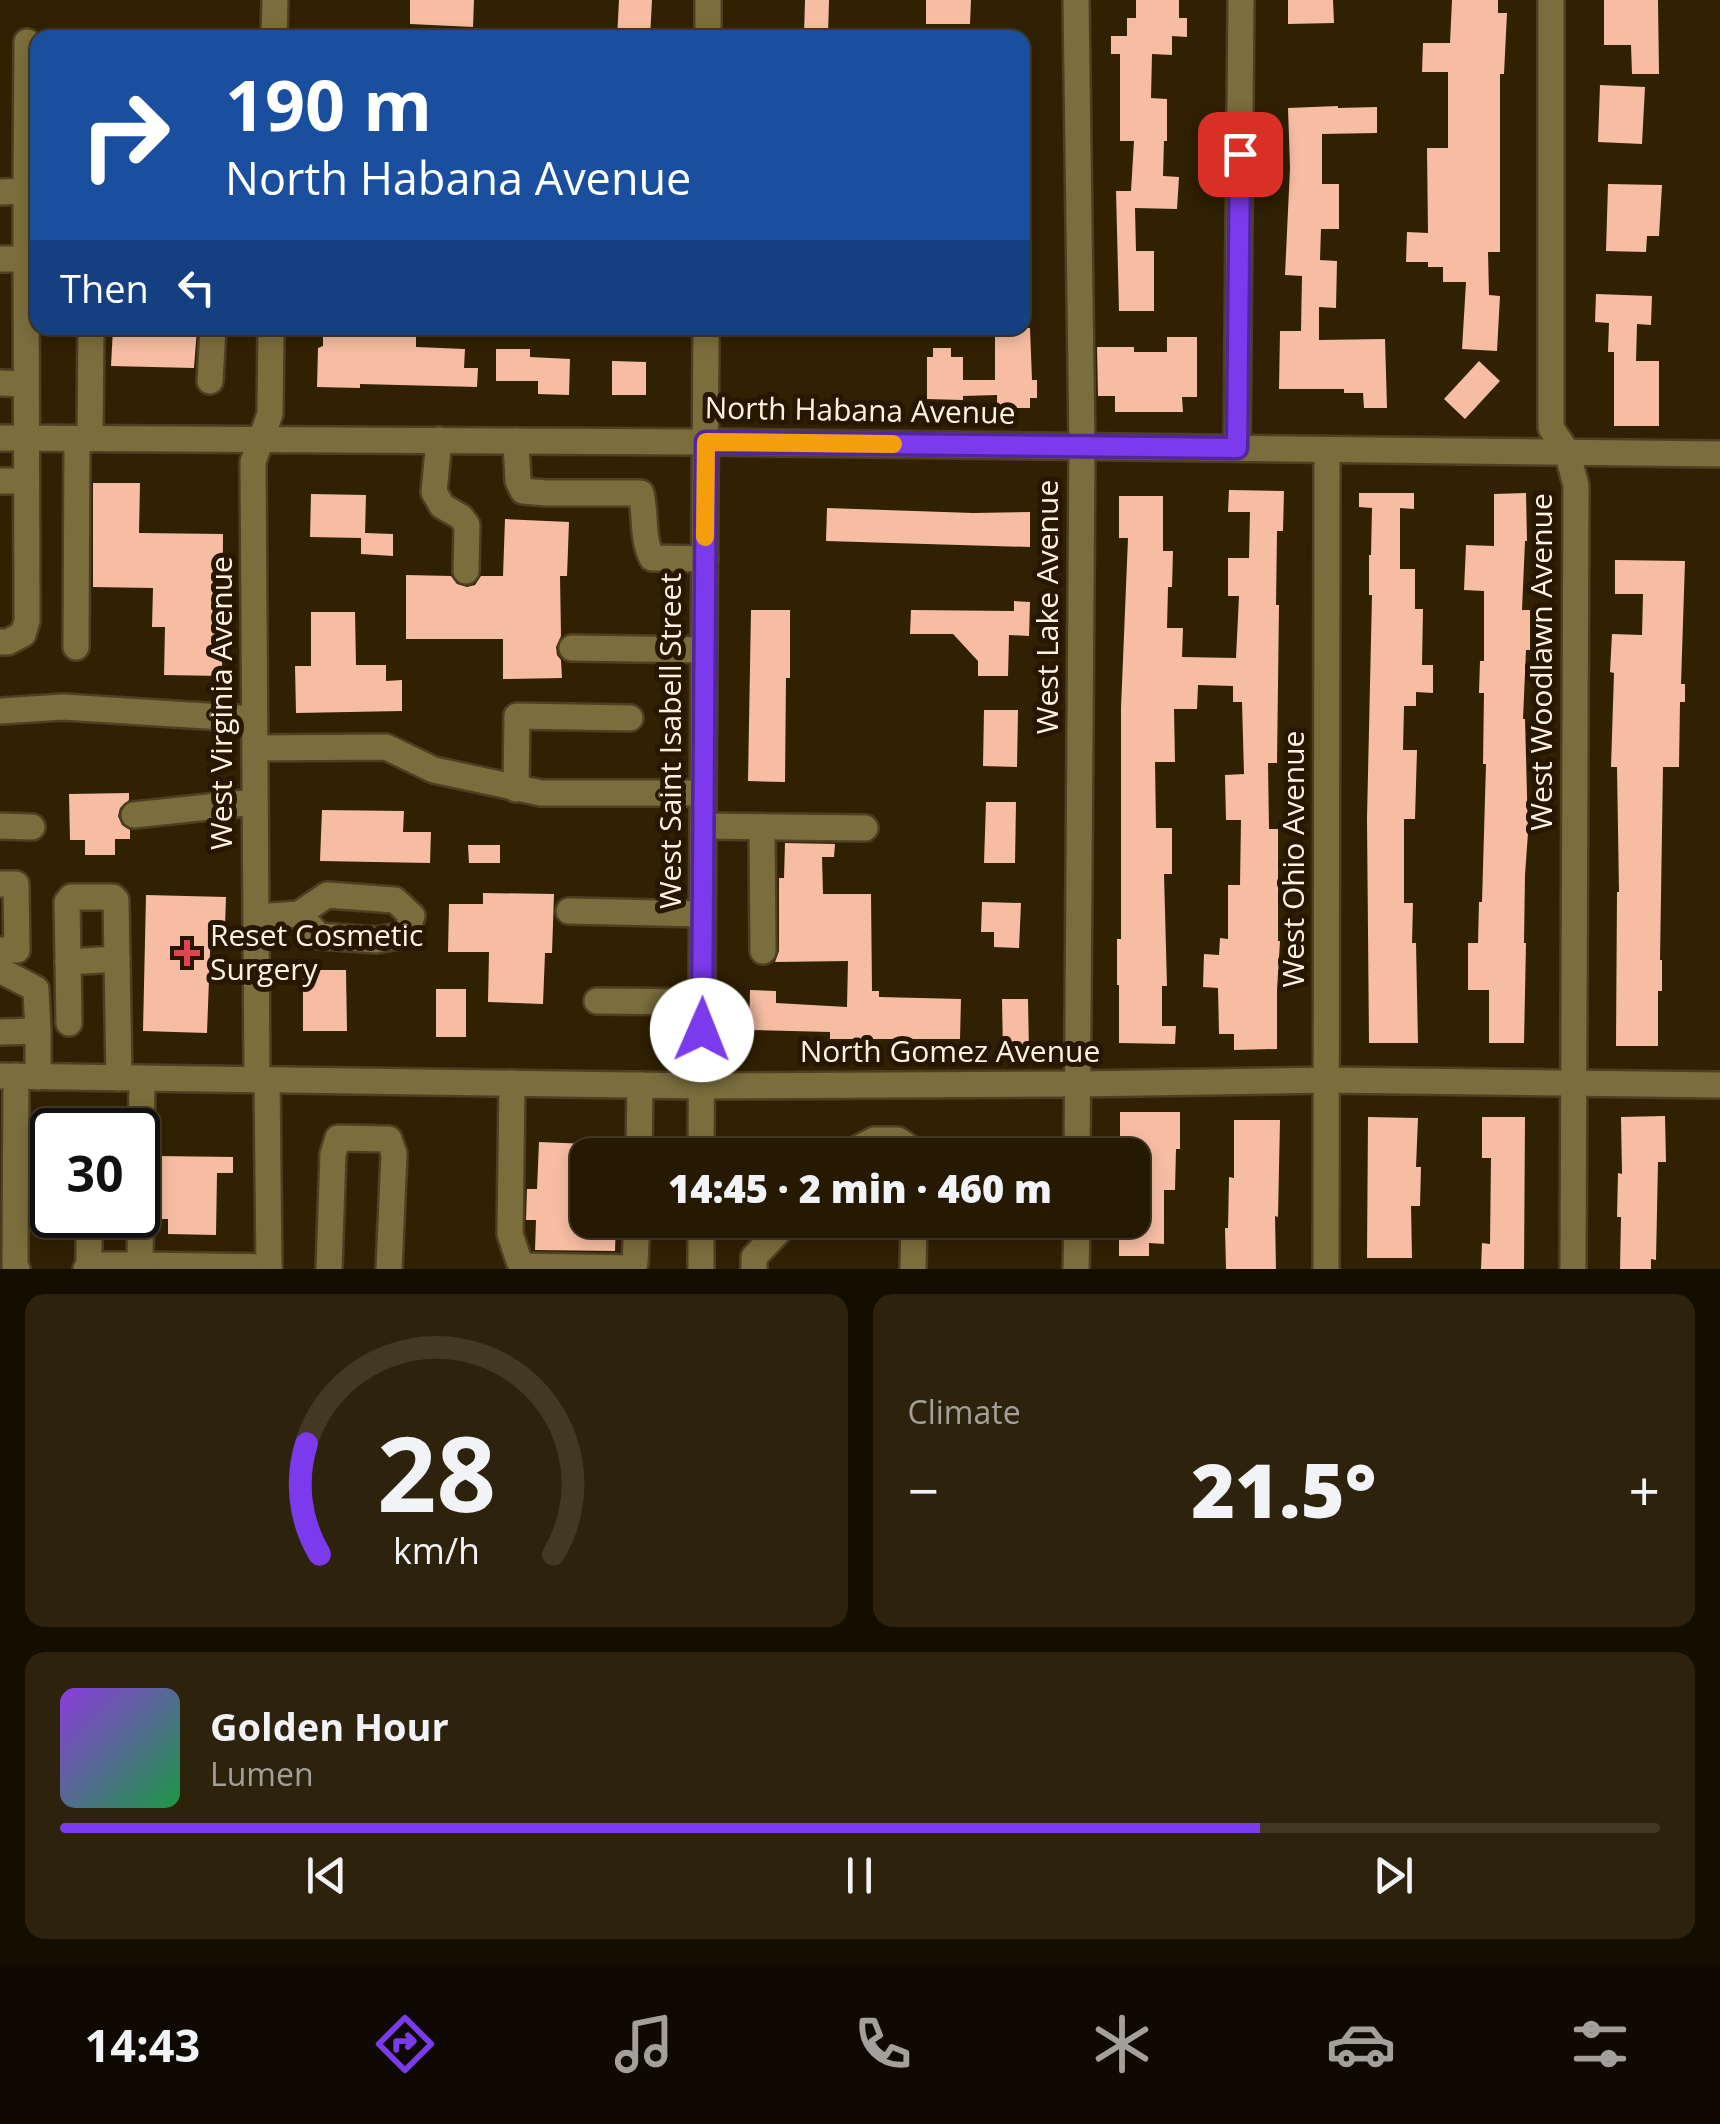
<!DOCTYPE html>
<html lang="en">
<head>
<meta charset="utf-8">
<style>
  body { margin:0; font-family:"Open Sans",sans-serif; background:#2d220c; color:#f1f3f6; height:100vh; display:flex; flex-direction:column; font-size:38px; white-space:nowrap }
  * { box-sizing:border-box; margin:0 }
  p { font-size:32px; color:#a3a099 }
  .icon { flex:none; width:55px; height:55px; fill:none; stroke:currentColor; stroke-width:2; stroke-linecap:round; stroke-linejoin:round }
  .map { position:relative; height:1269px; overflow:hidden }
  .side { display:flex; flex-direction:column; gap:25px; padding:25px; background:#140e01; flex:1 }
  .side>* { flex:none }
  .top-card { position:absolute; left:30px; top:30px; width:1000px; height:305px; border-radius:20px; box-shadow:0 5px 15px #0003,0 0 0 2px #423824; background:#1a4fa0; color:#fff; overflow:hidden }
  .speed { position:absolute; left:30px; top:1108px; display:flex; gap:20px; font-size:50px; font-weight:700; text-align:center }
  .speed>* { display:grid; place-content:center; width:130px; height:130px; border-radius:50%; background:#251902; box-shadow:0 5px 15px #0003,0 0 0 2px #423824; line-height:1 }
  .speed .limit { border:5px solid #111; border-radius:15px; background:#fff; color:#111 }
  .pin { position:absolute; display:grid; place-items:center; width:85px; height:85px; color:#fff; margin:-42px; border-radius:20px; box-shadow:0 5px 15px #0006 }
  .me { position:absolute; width:110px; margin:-55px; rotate:1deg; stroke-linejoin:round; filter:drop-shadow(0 0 8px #0008) }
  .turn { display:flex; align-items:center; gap:35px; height:210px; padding:0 30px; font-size:45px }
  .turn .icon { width:130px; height:130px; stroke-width:2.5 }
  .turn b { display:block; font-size:70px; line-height:85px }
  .then { display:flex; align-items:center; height:95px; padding:0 30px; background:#0003; gap:20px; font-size:38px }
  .big { font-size:75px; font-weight:800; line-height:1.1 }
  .side .card { flex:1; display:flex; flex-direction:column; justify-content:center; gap:15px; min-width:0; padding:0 35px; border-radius:20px; background:#2d220c }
  .side .dial { align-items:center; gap:0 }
  .dial svg { height:260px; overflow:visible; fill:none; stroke:#423824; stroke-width:7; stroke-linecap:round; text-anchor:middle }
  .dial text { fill:#f1f3f6; stroke:none }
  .song { display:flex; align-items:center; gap:30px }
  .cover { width:120px; height:120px; border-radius:15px; background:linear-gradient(135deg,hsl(270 70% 55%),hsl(140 70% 35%)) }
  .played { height:10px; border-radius:5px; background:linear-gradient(90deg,#7c3aed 75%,#423824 75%) }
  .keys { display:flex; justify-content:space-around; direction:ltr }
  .heat { display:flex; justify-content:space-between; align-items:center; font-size:55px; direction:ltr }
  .side .tiles { flex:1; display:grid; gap:25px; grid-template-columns:1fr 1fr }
  .card:last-child { grid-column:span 2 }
  .trip { position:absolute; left:570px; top:1138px; width:580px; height:100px; border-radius:20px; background:#251902; box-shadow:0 5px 15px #0003,0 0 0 2px #423824; font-weight:800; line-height:100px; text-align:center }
  .dock { display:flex; height:160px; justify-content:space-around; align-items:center; background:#0f0a01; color:#a3a099 }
  .dock .icon { width:70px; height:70px }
  .dock .on { color:#7c3aed }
  .dock b { font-size:45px; color:#f1f3f6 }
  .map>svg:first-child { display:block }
</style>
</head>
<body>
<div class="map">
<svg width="1720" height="1269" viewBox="0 0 1720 1269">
  <rect width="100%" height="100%" fill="#312103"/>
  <!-- building -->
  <g fill="#f6bda3">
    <path d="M410,0H474L473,27L410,24Z"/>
    <path d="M619,0H652L650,38H617Z"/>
    <path d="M805,0H829L828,35L804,34Z"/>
    <path d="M926,0H971L970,24H926Z"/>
    <path d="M1136,0H1179V18H1187V37L1172,36V55L1152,54L1151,98L1167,99V141H1164L1163,176L1179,177L1177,209L1135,208L1136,251H1154V311H1119L1116,191H1131L1134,141H1120V54H1111V36H1127V18H1136Z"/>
    <path d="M1288,0H1333L1334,23L1288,24Z"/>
    <path d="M1452,0H1498V13H1507L1504,74H1500V252H1488L1489,295L1500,296L1497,351L1462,349L1466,282H1443V267H1428V262H1406L1407,232L1428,233L1427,148H1448V72H1422L1423,43H1450Z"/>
    <path d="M1604,0H1658L1659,74H1632L1631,45H1604Z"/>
    <path d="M1600,85L1645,87L1642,144L1598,142Z"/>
    <path d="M1338,106V108L1377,107V133L1322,134V184H1339V229H1321L1320,260L1337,261L1336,308L1319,307V340L1385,339L1387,408H1364L1363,393H1344V389H1279L1280,331H1301L1302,276L1285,275L1290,168L1288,108Z"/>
    <path d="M1608,184L1662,185L1659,236H1647L1646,252L1606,251Z"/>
    <path d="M1596,294L1652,296L1651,325L1637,324L1636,361H1659V426H1614V352H1608L1609,323L1595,322Z"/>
    <path d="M113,328H197L194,368L111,366Z"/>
    <path d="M323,328L416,330V347L465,349L464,368H478L477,387L360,384V388L317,387L318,348L323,346Z"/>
    <path d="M995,328H1030L1032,380H1037V398H1030V408H997V395L963,396V400L927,399V357H933V348H951V357H963V380H995Z"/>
    <path d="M1167,337H1197V397H1182L1183,412H1115V396H1098L1097,347H1134V352H1167Z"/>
    <path d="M496,349H530V357L570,359L569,395L538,394V381H496Z"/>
    <path d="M612,361L646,362V395H612Z"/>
    <path d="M1479,361L1500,381L1465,419L1444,399Z"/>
    <path d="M93,483H140L139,533L223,534L222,676L164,675L165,627H152L153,588L93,587Z"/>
    <path d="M1229,490L1284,491L1283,531H1277L1276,605H1279L1277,763H1268L1269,829H1278V941H1280L1277,990V1049L1234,1050V1034H1219L1218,988L1203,987L1204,954L1219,955L1220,938L1228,939V885H1240L1241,820H1226L1225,775L1244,774L1242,702H1233V686L1198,685L1197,709H1174L1175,762H1155L1156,828H1172V874H1164L1167,986H1162V1026H1176L1175,1044L1119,1043V985H1117V939H1121V708L1128,538H1119V496H1163V551H1173L1172,587H1168L1167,628H1183L1182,657L1236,658L1239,596H1228V558H1249L1250,512H1228Z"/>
    <path d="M1359,493H1414V509L1400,508V569H1415V609H1423L1422,665H1433V693L1416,692V706H1404L1403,750H1417L1415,819H1404V903H1413L1412,943H1416L1418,1043H1369L1367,819L1372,595H1369V555H1371L1372,508L1359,507Z"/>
    <path d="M1526,493L1527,541H1525L1522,610H1530V650H1526L1523,719H1525L1528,833L1525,875L1524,943H1526L1524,1043H1489V990H1468V943H1478L1479,902H1482L1486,764H1483L1484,693H1479L1480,661H1484V591L1464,590L1466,545L1494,546V494Z"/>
    <path d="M311,494L366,495L365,533L393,534V556L361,554V538L310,537Z"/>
    <path d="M827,508L973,513L1030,512V547L826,541Z"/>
    <path d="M505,519L569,522L567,576H560L561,636L556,647L557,655L561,660L562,678L503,679V639H406V575L451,576L457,584L467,587L475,585L481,576H503Z"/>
    <path d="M1615,560L1685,561L1681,684H1685V702H1680L1679,767H1663L1660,960H1662V991H1658V1046H1616L1617,892H1619L1617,767H1611L1614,673L1610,672L1612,634L1642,635L1643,594H1615Z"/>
    <path d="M1014,601L1030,602L1029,636L1009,635L1008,676H978V661L953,634H910L911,610L1014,611Z"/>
    <path d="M751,610H790V678H786L785,782L748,781Z"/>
    <path d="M311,612H355L356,665H386V681L402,680V711L296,713L295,666H311Z"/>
    <path d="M984,710H1018L1017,767L983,766Z"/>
    <path d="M129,793V800L120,808L118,816L122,825L130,830V839H115V855H85V840H70L69,794Z"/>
    <path d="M986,802H1016L1015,863H984Z"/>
    <path d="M322,810L404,811L403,832H431L430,863L320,861Z"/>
    <path d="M785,843L835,844L834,857H822L823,894H871L872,991H879V997L961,999L960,1039H830V1032L749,1030L750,990L776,991V1003L847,1007L848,961L775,962L779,951V878H784Z"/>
    <path d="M468,845H500V863H469Z"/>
    <path d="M483,893L554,894L552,953H545L543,1004L488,1002L489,952H448L449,904H483Z"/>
    <path d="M146,895L226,897L225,926H211L207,1033L143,1031Z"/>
    <path d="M982,902L1021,903L1019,948L994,947V932H981Z"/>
    <path d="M303,970H346L347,1031H303Z"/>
    <rect x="436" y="989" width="30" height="48"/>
    <path d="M1002,999H1028L1029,1053H1003Z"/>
    <path d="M1120,1112H1180V1149H1176L1175,1190H1164V1244L1149,1243V1256H1119V1220H1132V1149H1120Z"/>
    <path d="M1665,1116L1666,1162H1658L1656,1260L1651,1259V1269H1620L1621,1217H1617L1618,1173L1622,1174L1621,1117Z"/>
    <path d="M1368,1117L1418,1118L1416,1167H1421L1420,1206H1411L1412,1258H1367Z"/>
    <path d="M1482,1117H1525L1524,1269H1481L1482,1243L1490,1244L1491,1158H1482Z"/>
    <path d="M1234,1120H1280L1278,1217L1275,1216L1276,1269H1226L1225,1228H1228L1229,1177L1234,1178Z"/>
    <path d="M539,1142L588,1144V1220H616L615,1251L535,1250L536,1220H526L527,1189H537Z"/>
    <path d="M157,1156L233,1157V1173H217L216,1235L168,1234V1219H157Z"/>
  </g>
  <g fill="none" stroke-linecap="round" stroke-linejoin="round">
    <defs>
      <g id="minor">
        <path d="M1076,0L1082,447L1077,1155"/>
        <path d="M1551,0V428L1567,452L1576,485L1573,1269"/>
        <path d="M274,38L275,0"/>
        <path d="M708,38V0"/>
        <path d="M26,191L27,42"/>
        <path d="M0,192L26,191V259"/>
        <path d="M0,259H26L27,621L23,634L8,642H0"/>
        <path d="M210,381L213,328"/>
        <path d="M0,383L25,384"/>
        <path d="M0,438L706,442L1720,454"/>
        <path d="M90,439L91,328"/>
        <path d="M439,440L434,492L442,506L461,517L467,525L466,571"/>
        <path d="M516,441L518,481L523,491L546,493H641C646,515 642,540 652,558L705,559"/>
        <path d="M1237,448L1241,0"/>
        <path d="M0,481H25"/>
        <path d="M76,647L77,439"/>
        <path d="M572,648L704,650"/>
        <path d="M0,711L63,707L254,719"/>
        <path d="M255,748L386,747L434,770L541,793H703"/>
        <path d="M516,789L517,716L630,718"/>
        <path d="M134,815L255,802"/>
        <path d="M0,826L32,827"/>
        <path d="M703,826L865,828"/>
        <path d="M762,827L763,951"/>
        <path d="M0,884H16L17,950H0"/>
        <path d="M569,911L702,914"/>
        <path d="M256,917L299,914L327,895L395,900L412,916L405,935L376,940L319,936L299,914"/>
        <path d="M68,962L117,959"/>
        <path d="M0,970L36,989L38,1031"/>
        <path d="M597,1001L702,1002"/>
        <path d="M69,1023L67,902L71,897H113L116,900L119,1078"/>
        <path d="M0,1032L38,1031V1077"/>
        <path d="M0,1076L701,1086L1077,1084L1327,1080L1720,1085"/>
        <path d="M16,1076L15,1267L17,1269"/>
        <path d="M142,1078L140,1265L269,1267"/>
        <path d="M257,1080L253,462L270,414L271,328"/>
        <path d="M267,1080L269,1269"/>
        <path d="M512,1083L510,1234L519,1261L527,1266L629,1268L635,1263L637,1220"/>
        <path d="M89,1125V1130"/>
        <path d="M639,1155L640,1085"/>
        <path d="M701,1155L706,328"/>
        <path d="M779,1155L851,1152L874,1140H898L915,1152V1155"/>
        <path d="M89,1215V1265"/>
        <path d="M701,1220V1269"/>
        <path d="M86,1269L89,1265H140"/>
        <path d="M329,1269L333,1154L338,1138L389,1139L394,1154L389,1269"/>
        <path d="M754,1269V1257L778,1232V1220"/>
        <path d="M913,1269L914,1220"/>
        <path d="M1076,1269L1077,1220"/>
        <path d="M1326,1269L1327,450"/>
      </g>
    </defs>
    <!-- minor casing -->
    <use href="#minor" stroke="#4e3e22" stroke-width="30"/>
    <!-- minor -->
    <use href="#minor" stroke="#7b6e3d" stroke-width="25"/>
  </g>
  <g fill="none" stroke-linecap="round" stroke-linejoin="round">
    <defs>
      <path id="route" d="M702,1030L706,442L1237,448L1240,154"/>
    </defs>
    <!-- route casing -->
    <use href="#route" stroke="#51269a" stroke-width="25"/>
    <!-- route -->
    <use href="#route" stroke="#7c3aed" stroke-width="18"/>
    <!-- slow -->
    <path stroke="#f59e0b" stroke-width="18" d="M705,537L706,442L893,444"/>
  </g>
  <!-- markers -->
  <path fill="#e0444e" stroke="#271700" stroke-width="4" d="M182 938h10v10h10v10h-10v10h-10v-10h-10v-10h10z"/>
  <g text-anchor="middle" stroke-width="10" stroke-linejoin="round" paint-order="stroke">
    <!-- street labels -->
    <g font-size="30" fill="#fdf3e2" stroke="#271700">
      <text transform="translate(860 411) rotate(1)" y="10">North Habana Avenue</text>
      <text transform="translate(1048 607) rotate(-90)" y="10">West Lake Avenue</text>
      <text transform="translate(1542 662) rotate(-90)" y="10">West Woodlawn Avenue</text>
      <text transform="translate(222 703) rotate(-90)" y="10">West Virginia Avenue</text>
      <text transform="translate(671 741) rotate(-90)" y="10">West Saint Isabell Street</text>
      <text transform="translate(1294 859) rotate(-90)" y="10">West Ohio Avenue</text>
      <text x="950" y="1062">North Gomez Avenue</text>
    </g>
    <!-- poi labels -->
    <g font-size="30" fill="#fdf3e2" stroke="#271700" text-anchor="start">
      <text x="210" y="946">Reset Cosmetic<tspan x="210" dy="34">Surgery</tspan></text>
    </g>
  </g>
</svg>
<div class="speed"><div class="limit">30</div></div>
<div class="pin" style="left:1240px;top:154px;background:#d93025"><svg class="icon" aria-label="arrive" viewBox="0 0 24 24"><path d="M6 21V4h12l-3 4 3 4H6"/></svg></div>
<svg class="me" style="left:702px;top:1030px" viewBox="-20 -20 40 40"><circle r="19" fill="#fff"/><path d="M0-13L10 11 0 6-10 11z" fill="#7c3aed"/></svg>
<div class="trip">14:45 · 2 min · 460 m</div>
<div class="top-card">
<div class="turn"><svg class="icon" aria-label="right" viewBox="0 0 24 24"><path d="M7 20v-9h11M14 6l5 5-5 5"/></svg><div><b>190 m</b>North Habana Avenue</div></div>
<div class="then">Then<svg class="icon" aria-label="left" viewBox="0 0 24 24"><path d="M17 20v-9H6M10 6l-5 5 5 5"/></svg></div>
</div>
</div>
<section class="side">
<div class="tiles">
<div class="card dial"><svg viewBox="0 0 100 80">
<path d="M14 69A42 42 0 1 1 86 69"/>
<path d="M14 69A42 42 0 0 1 10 35" stroke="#7c3aed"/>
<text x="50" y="56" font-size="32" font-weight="700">28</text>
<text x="50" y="72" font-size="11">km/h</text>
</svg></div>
<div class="card"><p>Climate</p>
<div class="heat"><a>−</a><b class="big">21.5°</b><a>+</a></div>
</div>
<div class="card">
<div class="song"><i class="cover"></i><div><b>Golden Hour</b><p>Lumen</p></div></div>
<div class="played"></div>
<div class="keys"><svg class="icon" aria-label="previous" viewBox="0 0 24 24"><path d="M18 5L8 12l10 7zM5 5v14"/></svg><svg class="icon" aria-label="pause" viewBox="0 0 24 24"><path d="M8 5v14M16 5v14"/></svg><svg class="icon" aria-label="next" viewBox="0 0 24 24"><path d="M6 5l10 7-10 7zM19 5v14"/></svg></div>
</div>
</div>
</section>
<nav class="dock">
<b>14:43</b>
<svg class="icon on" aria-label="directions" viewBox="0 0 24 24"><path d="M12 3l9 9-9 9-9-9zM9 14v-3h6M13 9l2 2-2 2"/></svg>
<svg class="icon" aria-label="music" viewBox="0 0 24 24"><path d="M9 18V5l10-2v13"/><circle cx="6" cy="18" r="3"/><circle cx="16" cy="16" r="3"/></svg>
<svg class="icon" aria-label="phone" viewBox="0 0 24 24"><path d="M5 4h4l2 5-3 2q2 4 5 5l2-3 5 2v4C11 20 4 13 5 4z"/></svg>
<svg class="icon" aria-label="climate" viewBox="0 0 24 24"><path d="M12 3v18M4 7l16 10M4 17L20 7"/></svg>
<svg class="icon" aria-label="car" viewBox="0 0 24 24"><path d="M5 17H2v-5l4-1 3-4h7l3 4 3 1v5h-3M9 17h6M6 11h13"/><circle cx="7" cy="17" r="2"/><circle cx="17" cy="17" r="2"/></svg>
<svg class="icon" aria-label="filters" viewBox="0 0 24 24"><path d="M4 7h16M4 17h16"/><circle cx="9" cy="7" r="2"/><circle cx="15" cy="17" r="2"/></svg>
</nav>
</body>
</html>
